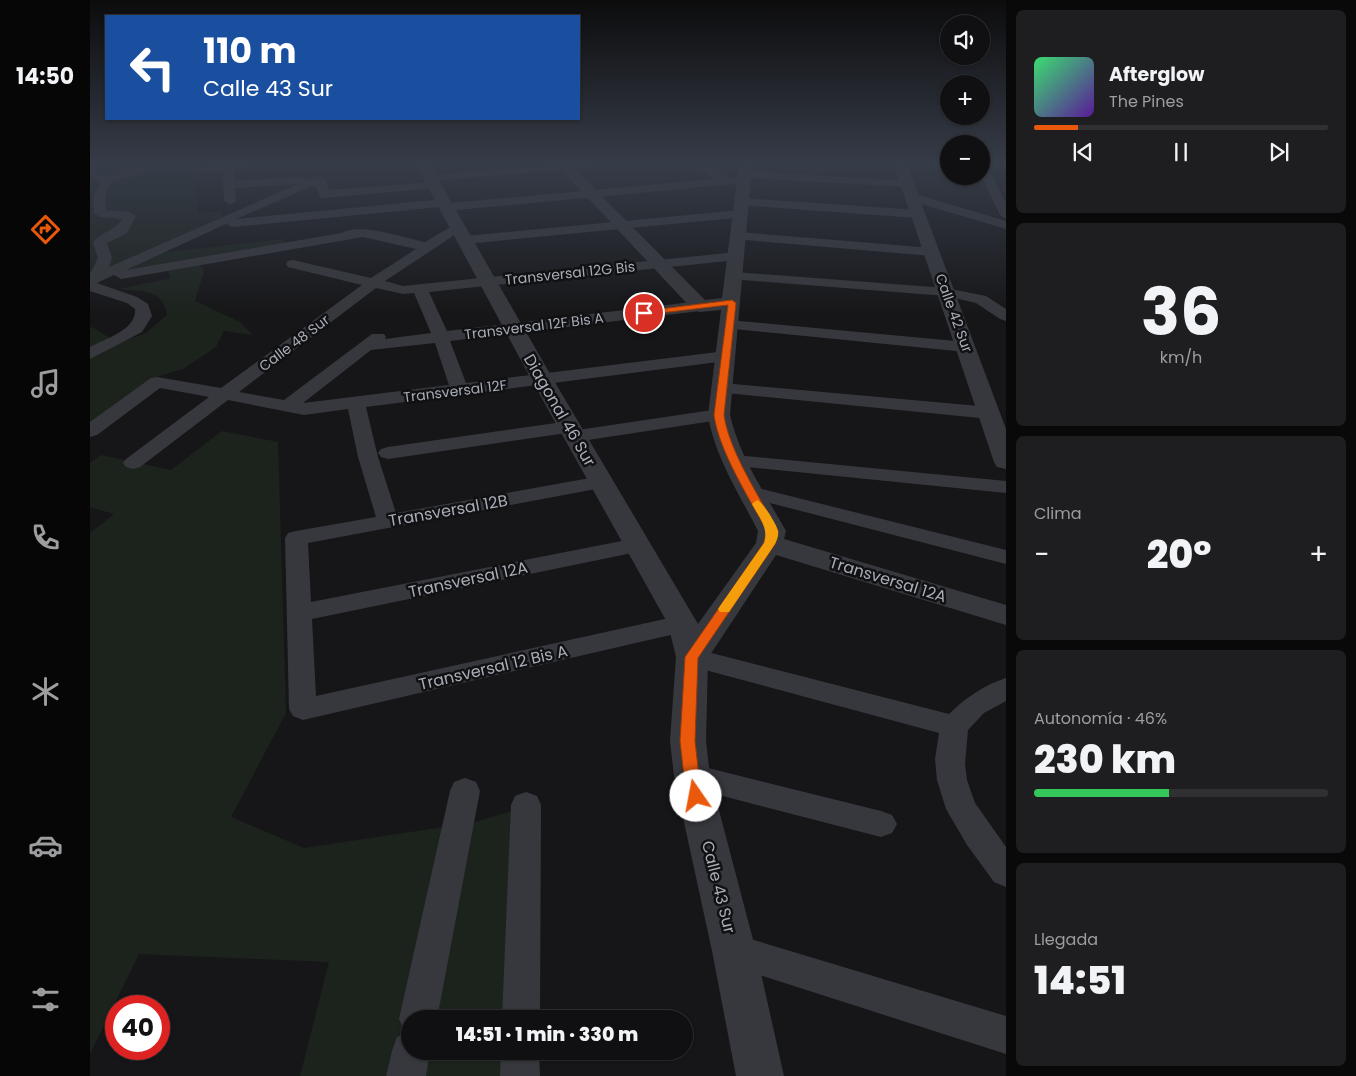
<!DOCTYPE html>
<html lang="es">
<head>
<meta charset="utf-8">
<style>
  body { margin:0; font-family:Poppins,sans-serif; background:#1e1e20; color:#f1f3f6; height:100vh; display:flex; flex-direction:column; font-size:19px; white-space:nowrap }
  * { box-sizing:border-box; margin:0 }
  p { font-size:16px; color:#9c9d9f }
  .icon { flex:none; width:28px; height:28px; fill:none; stroke:currentColor; stroke-width:2; stroke-linecap:round; stroke-linejoin:round }
  .map { position:relative; flex:1; overflow:hidden }
  .panel { display:flex; flex-direction:column; gap:10px; padding:10px; background:#09090a; width:350px }
  .panel>* { flex:none }
  .top-card { position:absolute; left:15px; top:15px; width:475px; height:105px; border-radius:0px; box-shadow:0 1px 4px #0004,0 0 0 1px #303032; background:#1a4fa0; color:#fff; overflow:hidden }
  .buttons { position:absolute; left:850px; top:15px; display:grid; gap:10px }
  .buttons a { display:grid; place-items:center; width:50px; height:50px; border-radius:50%; background:#101012; box-shadow:0 1px 4px #0004,0 0 0 1px #303032; font-size:25px }
  .speed { position:absolute; left:15px; top:995px; display:flex; gap:10px; font-size:25px; font-weight:700; text-align:center }
  .speed>* { display:grid; place-content:center; width:65px; height:65px; border-radius:50%; background:#101012; box-shadow:0 1px 4px #0004,0 0 0 1px #303032; line-height:1 }
  .speed .limit { border:8px solid #d22; background:#fff; color:#111 }
  .pin { position:absolute; display:grid; place-items:center; width:42px; height:42px; color:#fff; margin:-21px; border:2px solid #fff; border-radius:50%; box-shadow:0 1px 5px #0007 }
  .me { position:absolute; width:55px; margin:-28px; rotate:348deg; stroke-linejoin:round; filter:drop-shadow(0 0 4px #0008) }
  .turn { display:flex; align-items:center; gap:18px; height:105px; padding:0 15px; font-size:22px }
  .turn .icon { width:65px; height:65px; stroke-width:2.5 }
  .turn b { display:block; font-size:35px; line-height:42px }
  .big { font-size:38px; font-weight:800; line-height:1.1 }
  .panel .card { flex:1; display:flex; flex-direction:column; justify-content:center; gap:8px; min-width:0; padding:0 18px; border-radius:8px; background:#1e1e20 }
  .panel .dial { align-items:center; gap:0 }
  .dial b { font-size:65px; line-height:1 }
  .song { display:flex; align-items:center; gap:15px }
  .cover { width:60px; height:60px; border-radius:8px; background:linear-gradient(135deg,hsl(140 70% 55%),hsl(270 70% 35%)) }
  .played { height:5px; border-radius:2px; background:linear-gradient(90deg,#ea580c 15%,#303032 15%) }
  .keys { display:flex; justify-content:space-around; direction:ltr }
  .heat { display:flex; justify-content:space-between; align-items:center; font-size:28px; direction:ltr }
  .charge { height:8px; border-radius:4px; background:linear-gradient(90deg,#34c759 46%,#303032 0) }
  .trip { position:absolute; left:311px; top:1010px; width:292px; height:50px; border-radius:25px; background:#101012; box-shadow:0 1px 4px #0004,0 0 0 1px #303032; font-weight:800; line-height:50px; text-align:center }
  main { display:flex; flex:1; min-height:0 }
  .tabs { display:flex; flex-direction:column; width:90px; justify-content:space-around; align-items:center; background:#060607; color:#9c9d9f }
  .tabs .icon { width:35px; height:35px }
  .tabs .selected { color:#ea580c }
  .tabs b { font-size:22px; color:#f1f3f6 }
  .map>svg:first-child { display:block }
</style>
</head>
<body>
<main>
<nav class="tabs">
<b>14:50</b>
<svg class="icon selected" aria-label="directions" viewBox="0 0 24 24"><path d="M12 3l9 9-9 9-9-9zM9 14v-3h6M13 9l2 2-2 2"/></svg>
<svg class="icon" aria-label="music" viewBox="0 0 24 24"><path d="M9 18V5l10-2v13"/><circle cx="6" cy="18" r="3"/><circle cx="16" cy="16" r="3"/></svg>
<svg class="icon" aria-label="phone" viewBox="0 0 24 24"><path d="M5 4h4l2 5-3 2q2 4 5 5l2-3 5 2v4C11 20 4 13 5 4z"/></svg>
<svg class="icon" aria-label="climate" viewBox="0 0 24 24"><path d="M12 3v18M4 7l16 10M4 17L20 7"/></svg>
<svg class="icon" aria-label="car" viewBox="0 0 24 24"><path d="M5 17H2v-5l4-1 3-4h7l3 4 3 1v5h-3M9 17h6M6 11h13"/><circle cx="7" cy="17" r="2"/><circle cx="17" cy="17" r="2"/></svg>
<svg class="icon" aria-label="filters" viewBox="0 0 24 24"><path d="M4 7h16M4 17h16"/><circle cx="9" cy="7" r="2"/><circle cx="15" cy="17" r="2"/></svg>
</nav>
<div class="map">
<svg width="916" height="1076" viewBox="0 0 916 1076">
  <rect width="100%" height="100%" fill="#161618"/>
  <!-- green -->
  <g fill="#1c231d">
    <path d="M0,165H133V166L103,169L108,213L133,211L132,217L0,280Z"/>
    <path d="M241,237L26,275L67,253L193,239L195,242Z"/>
    <path d="M108,263L114,271L105,301L150,322L163,335L134,331L126,347L93,369L63,378L0,426V328L2,327L28,343L56,333L77,315C74,289 51,291 29,289L81,278L77,269Z"/>
    <path d="M132,431L188,442L196,713L141,817L214,848L381,823L430,809L432,1019H320V1051H432V1076H210L239,962L49,954L0,1054V533L24,514L0,507V463L11,455L81,470Z"/>
  </g>
  <g fill="none" stroke-linecap="round" stroke-linejoin="round">
    <!-- minor -->
    <g fill="#37383d" fill-rule="evenodd">
      <path d="M56,165L62,168L60,170L21,182L15,197L16,210L40,212L46,216L37,233L17,243L22,258L19,267L208,184L145,188L146,201L140,205L134,201L133,171H110L108,169L110,167L114,166L163,165L162,167L144,170L145,181L211,177L217,180L229,176L235,179L239,190L344,182L350,185L344,188L234,198L230,197L225,185L146,219L354,199L360,203L624,179L606,165H618L637,178L653,177L649,174L655,171L817,181L823,184L817,187L659,178L661,180L659,182L655,183L356,211L350,207L144,227L139,226L138,223L36,270L252,233C269,222 315,238 335,242L367,223L373,227L372,230L295,281L313,286L647,252L654,256L647,260L339,292L357,331L610,301L615,303L618,306L615,309L610,311L360,341L376,383L636,351L642,352L644,356L642,360L636,361L276,407L288,457L306,513L511,476L518,478L521,482L518,486L511,488L218,543L221,602L547,538L555,540L558,545L555,550L547,552L222,619L226,696L593,615L602,618L606,624L602,630L213,720L203,716L199,709L195,538L198,533L206,531L286,517L268,457L258,409L214,415L138,400L50,467L43,469L36,467L33,463L36,459L119,397L70,388L7,435L0,437V422L61,378L67,377L131,388L272,285L198,267L196,264L198,261L203,260L281,278L326,249L273,237L31,279L24,275L7,283L47,297L58,304L62,316L52,332L0,359V347C15,339 47,330 45,309L37,303L0,291V274L8,258L3,243C10,232 24,232 32,219L10,217L4,213L3,197L10,184V182L0,177V170L15,176ZM286,288L313,294L324,293L341,333L295,339L296,337L294,334H282L194,400L149,392ZM345,343L359,385L213,403L281,350Z"/>
      <path d="M464,165H505L500,168L340,181L334,178L340,175Z"/>
      <path d="M891,165L897,166L916,203V219L910,215L891,176Z"/>
      <path d="M822,193L916,221V229L818,200L816,197L818,194Z"/>
      <path d="M653,198L828,210L834,214L828,218L649,205L647,202Z"/>
      <path d="M651,210L655,211L657,214L655,217L375,244L368,240L375,236Z"/>
      <path d="M649,232L842,248L849,252L842,256L644,239L642,236Z"/>
      <path d="M645,272L856,288L896,296L916,309V321L910,319L886,303L856,296L640,279L638,276L640,273Z"/>
      <path d="M639,320L876,342L882,343L884,347L882,351L876,352L633,328L631,325L633,322Z"/>
      <path d="M632,383L900,407L907,409L909,413L907,417L900,419L626,392L623,388L626,384Z"/>
      <path d="M629,409L636,411L638,415L636,419L485,442L478,440L475,436L477,433L298,459L291,457L288,453L291,449L298,447L480,421L487,423L490,427L488,430Z"/>
      <path d="M645,455L916,481V493L638,465L635,461L638,457Z"/>
      <path d="M660,486L916,550V564L653,496L649,492L653,488Z"/>
      <path d="M602,648L859,714C875,698 894,685 916,678V701L894,713L878,730L875,764L877,780L885,803L916,847V887L904,882L877,845L856,809L847,780L845,759L849,733L593,664L589,657L593,650Z"/>
      <path d="M602,764L791,811L802,815L807,824L802,833L791,837L602,788L591,785L587,776L591,767Z"/>
      <path d="M375,778L386,782L390,791L347,1019H320V1051H340L336,1076H296L302,1051L307,1037L317,1033L315,1032L309,1019L360,791L364,782Z"/>
      <path d="M436,792L447,796L451,805L450,1019H412L421,805L425,796Z"/>
      <path d="M644,934L916,1016V1054L632,963L626,951L632,939Z"/>
      <path d="M411,1051H449L450,1076H410Z"/>
    </g>
    <!-- tertiary -->
    <g fill="#37383d" fill-rule="evenodd">
      <path d="M326,165H340L463,379L608,624L666,543L668,531C649,493 625,458 618,415L631,310L610,312L603,310L467,165H481L615,300L632,298L649,165H662L640,415C650,458 675,493 696,531L694,539L916,605V625L686,555L618,658L616,741L620,776L666,951L694,1076H646L622,951L584,776L580,741L586,657L578,624L441,379Z"/>
      <path d="M804,165H817L916,429V469L907,467L904,462Z"/>
    </g>
  </g>
  <!-- sky -->
  <linearGradient id="sky" x2="0" y2="1"><stop stop-color="#0c0c0d"/><stop offset="0.52" stop-color="#363c48"/><stop offset="1" stop-color="#363c48" stop-opacity="0"/></linearGradient>
  <rect width="916" height="315" fill="url(#sky)"/>
  <!-- route -->
  <path fill="#ea580c" stroke="#983908" d="M642,300L646,303L634,415C639,451 670,498 688,531L685,544L608,658L605,741L609,776L614,796L612,800L606,802L601,800L594,776L590,741L595,657L674,543L677,531C659,498 629,451 624,415L638,305L554,315L550,313L554,311Z"/>
  <!-- slow -->
  <path fill="#f59e0b" d="M667,500C673,502 687,525 688,531C689,535 687,540 685,544L639,612H630L628,609L630,606L674,543C679,528 669,517 662,504Z"/>
  <g text-anchor="middle" stroke-width="5" stroke-linejoin="round" paint-order="stroke">
    <!-- far-street labels -->
    <g font-size="14" fill="#a8adb8" stroke="#111113">
      <text transform="translate(480 273) rotate(-6)" y="5">Transversal 12G Bis</text>
      <text transform="translate(864 313) rotate(70)" y="5">Calle 42 Sur</text>
      <text transform="translate(444 326) rotate(-7)" y="5">Transversal 12F Bis A</text>
      <text transform="translate(204 343) rotate(-37)" y="5">Calle 48 Sur</text>
      <text transform="translate(365 391) rotate(-7)" y="5">Transversal 12F</text>
    </g>
    <!-- street labels -->
    <g font-size="16" fill="#a8adb8" stroke="#111113">
      <text transform="translate(470 410) rotate(60)" y="6">Diagonal 46 Sur</text>
      <text transform="translate(358 510) rotate(-10)" y="6">Transversal 12B</text>
      <text transform="translate(378 579) rotate(-12)" y="6">Transversal 12A</text>
      <text transform="translate(798 579) rotate(17)" y="6">Transversal 12A</text>
      <text transform="translate(403 667) rotate(-13)" y="6">Transversal 12 Bis A</text>
      <text transform="translate(629 887) rotate(76)" y="6">Calle 43 Sur</text>
    </g>
  </g>
</svg>
<div class="buttons">
<a><svg class="icon" aria-label="sound" viewBox="0 0 24 24"><path d="M4 9h4l5-4v14l-5-4H4zM17 9q2 3 0 6"/></svg></a>
<a>+</a>
<a>−</a>
</div>
<div class="speed"><div class="limit">40</div></div>
<div class="pin" style="left:554px;top:313px;background:#d93025"><svg class="icon" aria-label="arrive" viewBox="0 0 24 24"><path d="M6 21V4h12l-3 4 3 4H6"/></svg></div>
<svg class="me" style="left:606px;top:796px" viewBox="-20 -20 40 40"><circle r="19" fill="#fff"/><path d="M0-13L10 11 0 6-10 11z" fill="#ea580c"/></svg>
<div class="trip">14:51 · 1 min · 330 m</div>
<div class="top-card">
<div class="turn"><svg class="icon" aria-label="left" viewBox="0 0 24 24"><path d="M17 20v-9H6M10 6l-5 5 5 5"/></svg><div><b>110 m</b>Calle 43 Sur</div></div>
</div>
</div>
<section class="panel">
<div class="card">
<div class="song"><i class="cover"></i><div><b>Afterglow</b><p>The Pines</p></div></div>
<div class="played"></div>
<div class="keys"><svg class="icon" aria-label="previous" viewBox="0 0 24 24"><path d="M18 5L8 12l10 7zM5 5v14"/></svg><svg class="icon" aria-label="pause" viewBox="0 0 24 24"><path d="M8 5v14M16 5v14"/></svg><svg class="icon" aria-label="next" viewBox="0 0 24 24"><path d="M6 5l10 7-10 7zM19 5v14"/></svg></div>
</div>
<div class="card dial"><b>36</b><p>km/h</p></div>
<div class="card"><p>Clima</p>
<div class="heat"><a>−</a><b class="big">20°</b><a>+</a></div>
</div>
<div class="card"><p>Autonomía · 46%</p><b class="big">230 km</b><div class="charge"></div></div>
<div class="card"><p>Llegada</p><b class="big">14:51</b></div>
</section>
</main>
</body>
</html>
